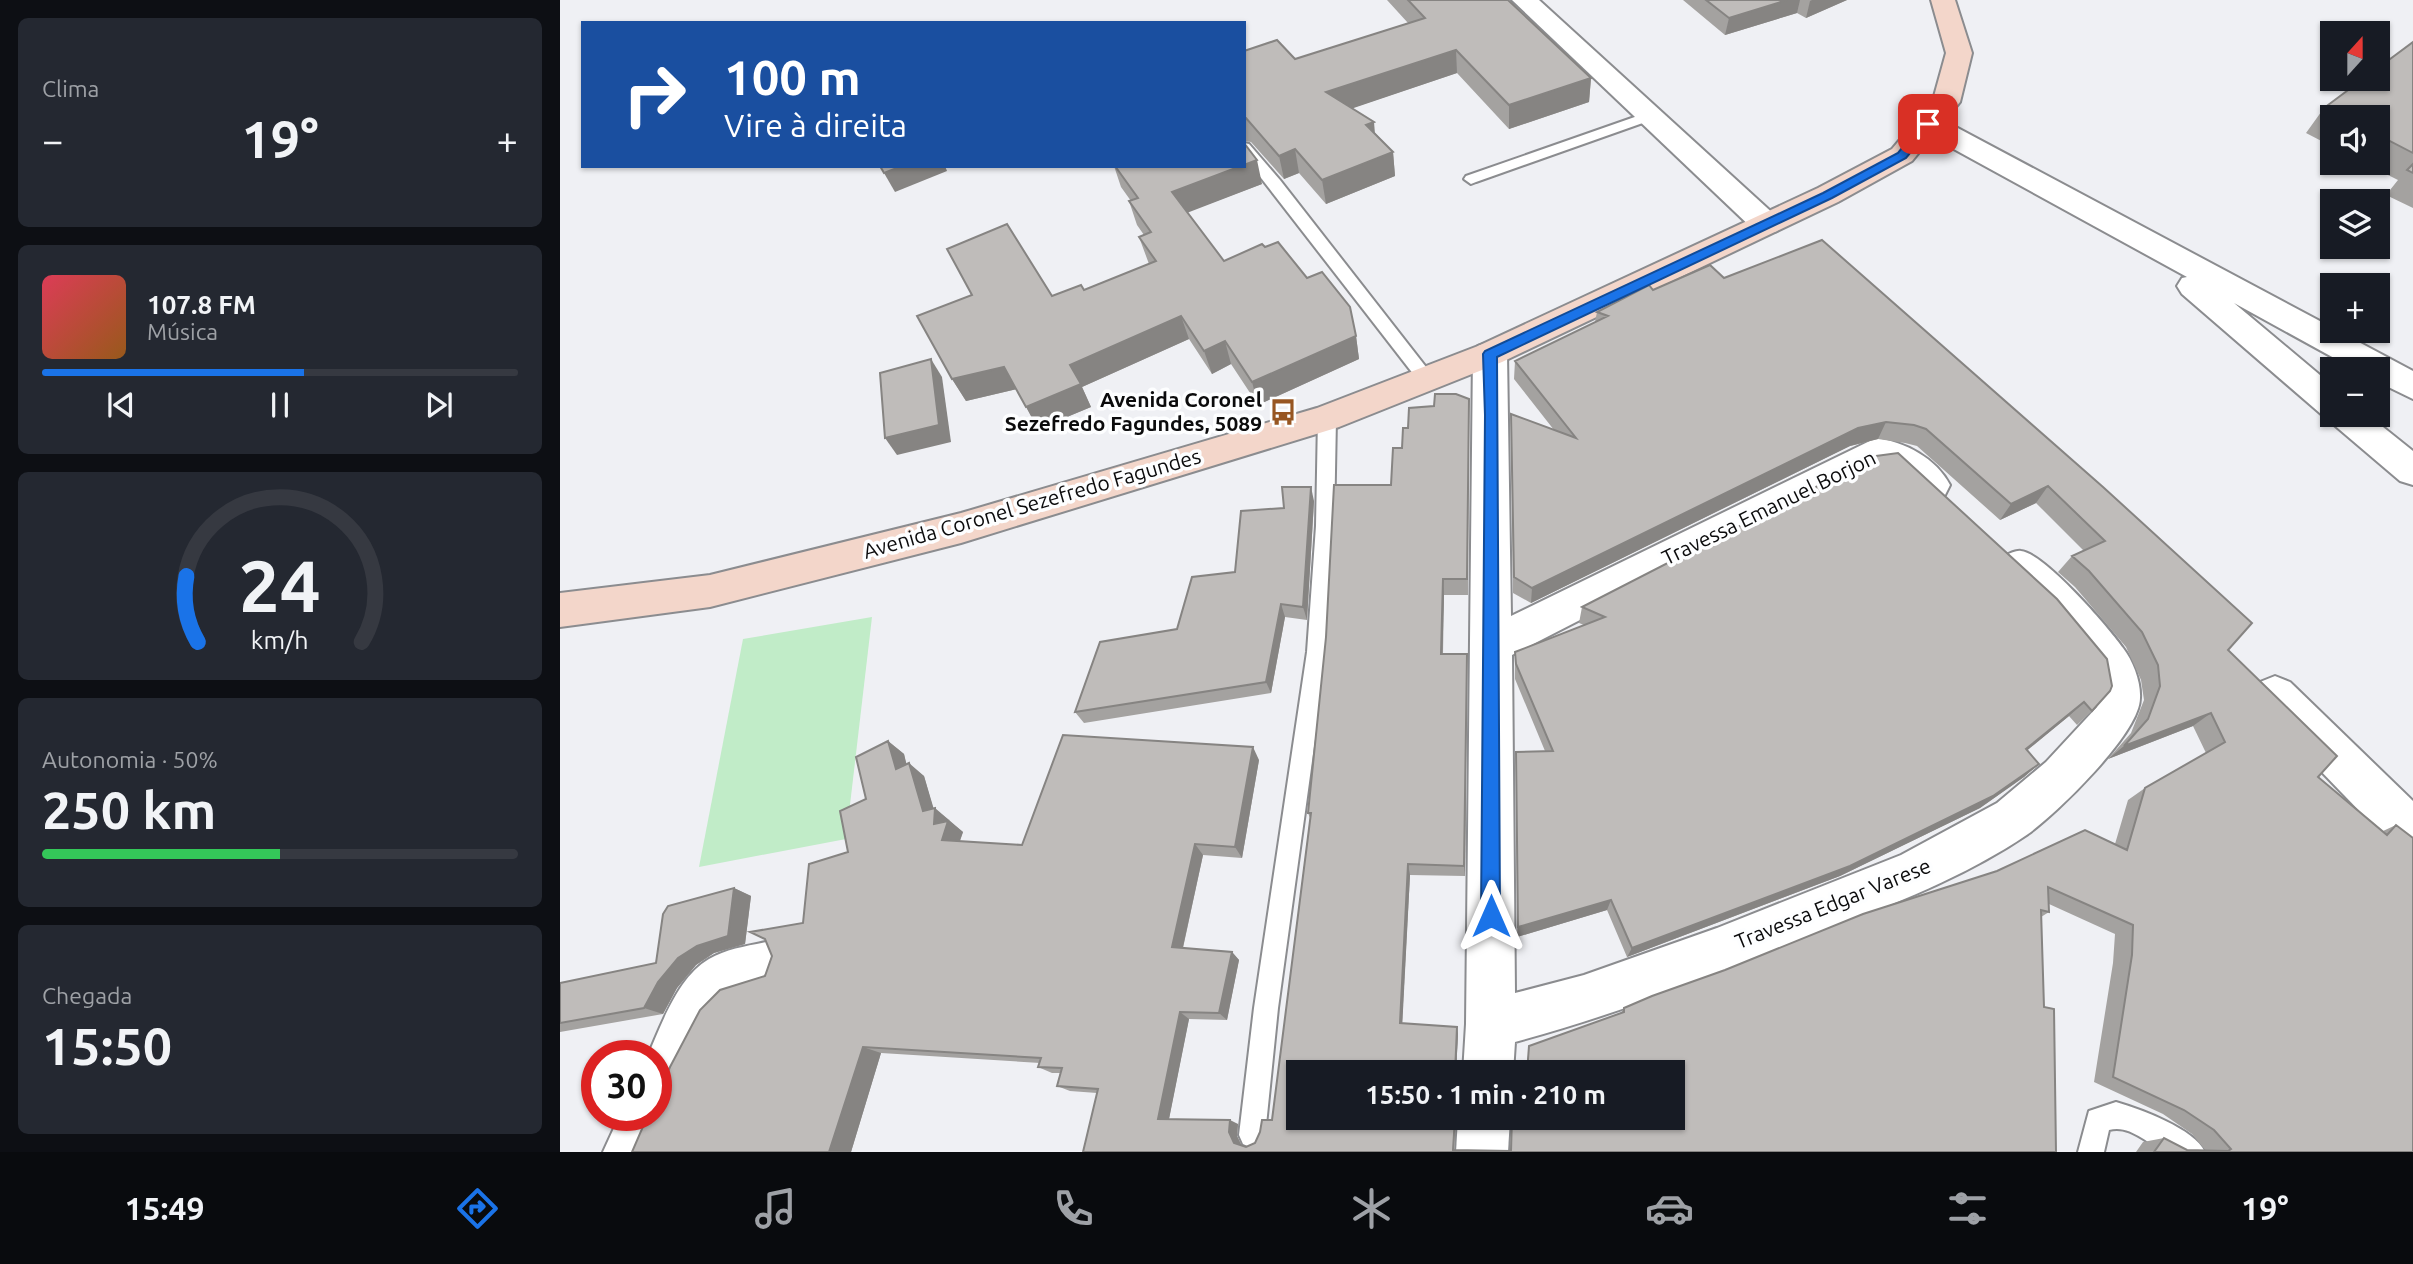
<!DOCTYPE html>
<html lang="pt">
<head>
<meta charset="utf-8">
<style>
  body { margin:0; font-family:Ubuntu,sans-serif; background:#242831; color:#f1f3f6; height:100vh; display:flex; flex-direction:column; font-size:26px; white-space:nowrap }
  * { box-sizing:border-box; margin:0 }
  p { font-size:23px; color:#9ea1a6 }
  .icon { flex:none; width:38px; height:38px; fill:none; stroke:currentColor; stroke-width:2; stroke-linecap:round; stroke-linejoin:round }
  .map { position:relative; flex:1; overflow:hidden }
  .drawer { display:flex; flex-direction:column; gap:18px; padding:18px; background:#0d0f14; width:560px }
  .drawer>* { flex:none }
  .guide { position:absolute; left:21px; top:21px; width:665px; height:147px; border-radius:0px; box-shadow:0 2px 5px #0004; background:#1a4fa0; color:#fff; overflow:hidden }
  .needle { width:46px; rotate:21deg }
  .tools { position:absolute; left:1760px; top:21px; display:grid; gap:14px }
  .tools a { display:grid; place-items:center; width:70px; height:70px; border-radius:0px; background:#171b24; box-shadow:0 2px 5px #0004; font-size:35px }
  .speed { position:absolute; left:21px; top:1040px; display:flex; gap:14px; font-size:35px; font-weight:700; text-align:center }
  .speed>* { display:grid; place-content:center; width:91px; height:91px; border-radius:50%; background:#171b24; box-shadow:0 2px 5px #0004; line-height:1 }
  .speed .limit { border:10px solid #d22; background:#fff; color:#111 }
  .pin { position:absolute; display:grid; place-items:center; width:60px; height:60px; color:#fff; margin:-30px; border-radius:14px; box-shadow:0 4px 10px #0006 }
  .me { position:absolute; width:77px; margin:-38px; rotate:0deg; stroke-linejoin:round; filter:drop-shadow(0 0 5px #0008) }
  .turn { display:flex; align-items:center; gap:24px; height:147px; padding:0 28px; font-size:32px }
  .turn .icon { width:91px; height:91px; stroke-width:2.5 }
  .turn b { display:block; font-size:49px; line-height:60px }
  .big { font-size:52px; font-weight:700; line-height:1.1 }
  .drawer .tile { flex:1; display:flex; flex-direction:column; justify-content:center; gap:10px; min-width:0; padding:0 24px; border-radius:10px; background:#242831 }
  .drawer .dial { align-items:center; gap:0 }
  .dial svg { height:182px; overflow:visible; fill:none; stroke:#363941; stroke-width:7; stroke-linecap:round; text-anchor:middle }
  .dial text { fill:#f1f3f6; stroke:none }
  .song { display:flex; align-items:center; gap:21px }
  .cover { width:84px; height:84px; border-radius:10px; background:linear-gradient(135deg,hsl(350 70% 55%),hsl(30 70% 35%)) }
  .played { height:7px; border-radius:4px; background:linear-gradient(90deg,#1a73e8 55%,#363941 55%) }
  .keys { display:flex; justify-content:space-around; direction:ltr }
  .heat { display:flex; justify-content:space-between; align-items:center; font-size:38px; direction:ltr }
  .charge { height:10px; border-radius:5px; background:linear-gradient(90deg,#34c759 50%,#363941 0) }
  .trip { position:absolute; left:726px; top:1060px; width:399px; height:70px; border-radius:0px; background:#171b24; box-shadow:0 2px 5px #0004; font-weight:700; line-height:70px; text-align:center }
  .tabs { display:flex; height:112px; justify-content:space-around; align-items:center; background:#090b0e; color:#9ea1a6 }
  .tabs .icon { width:49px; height:49px }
  .tabs .current { color:#1a73e8 }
  .tabs b { font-size:32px; color:#f1f3f6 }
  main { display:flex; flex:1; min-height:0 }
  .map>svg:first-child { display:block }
</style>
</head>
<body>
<main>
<section class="drawer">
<div class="tile"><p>Clima</p>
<div class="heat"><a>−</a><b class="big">19°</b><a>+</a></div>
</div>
<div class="tile">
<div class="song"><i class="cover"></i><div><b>107.8 FM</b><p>Música</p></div></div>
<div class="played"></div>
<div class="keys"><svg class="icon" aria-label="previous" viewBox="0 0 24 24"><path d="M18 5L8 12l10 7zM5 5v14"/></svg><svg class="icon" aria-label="pause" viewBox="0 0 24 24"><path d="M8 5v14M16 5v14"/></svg><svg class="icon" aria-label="next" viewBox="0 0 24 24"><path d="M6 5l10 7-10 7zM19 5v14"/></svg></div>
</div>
<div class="tile dial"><svg viewBox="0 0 100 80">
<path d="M14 69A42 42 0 1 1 86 69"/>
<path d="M14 69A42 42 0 0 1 9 40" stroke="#1a73e8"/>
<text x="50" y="56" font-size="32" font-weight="700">24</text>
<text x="50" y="72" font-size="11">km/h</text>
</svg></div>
<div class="tile"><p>Autonomia · 50%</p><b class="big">250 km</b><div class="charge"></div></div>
<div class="tile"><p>Chegada</p><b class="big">15:50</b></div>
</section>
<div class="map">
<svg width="1853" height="1152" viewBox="0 0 1853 1152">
  <rect width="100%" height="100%" fill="#eff0f4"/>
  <!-- green -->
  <path fill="#c1ecc8" d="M312,617L286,839L139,867L183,639Z"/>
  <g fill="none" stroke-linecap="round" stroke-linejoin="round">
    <defs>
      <g id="service">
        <path d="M1089,112L1094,113V119L916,182L911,184L904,179L906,176Z"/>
        <path d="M684,143L689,144L720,180L873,376L875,380L873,384H861L684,156Z"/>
        <path d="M767,411L773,413L776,418L774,526L767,652L718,1008L705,1135L701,1144L692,1148L683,1144L679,1135L694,1008L747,652L756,526L758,418L761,413Z"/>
        <path d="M1556,1102C1580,1109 1635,1129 1645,1152C1633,1152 1616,1152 1605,1151C1587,1144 1570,1124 1549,1130L1544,1152H1518L1529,1111Z"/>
      </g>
      <g id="minor">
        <path d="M952,0H979L1217,217L1221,224L1217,231L1206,234L1195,231Z"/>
        <path d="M1369,116L1379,118L1773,328V331H1778L1853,371V399L1818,382V369H1794L1674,303L1773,386V415H1808L1853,451V485L1840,481L1773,424L1768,417L1761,414L1622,294L1617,286L1622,278L1627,277L1359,130L1355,124L1359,118Z"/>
        <path d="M930,342L942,346L947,354L951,616L1316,438C1345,442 1376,458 1390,485L1385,495C1352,506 1348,473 1320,466L952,655L955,993L1024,975L1157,928L1341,855L1437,803L1486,762L1537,707C1541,696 1539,684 1534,673L1485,613L1446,577L1441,566L1446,555C1451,553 1457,550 1461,551C1484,553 1549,628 1563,648C1573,661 1581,682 1580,698C1580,733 1497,813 1468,834C1405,877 1333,904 1263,932C1162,974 1061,1013 955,1042L953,1073H903L906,1024L913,354L918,346Z"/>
        <path d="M1715,676L1730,682L1853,801V850L1837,843L1810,822L1700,708L1694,695L1700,682Z"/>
        <path d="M206,942L223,949L230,966L223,983C209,989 194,989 181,995C151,1008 111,1121 96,1152H43L60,1115H96V1055H88C102,1024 117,978 149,959C166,949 186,946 206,942Z"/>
        <path d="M898,1118H950L948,1152H896Z"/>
      </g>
      <path id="secondary" d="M1371,0H1395L1412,53L1400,102L1352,161L1278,202L942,362L779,427L401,543L150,607L0,627V593L150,575L401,513L757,408L918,346L1258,188L1332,149L1373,100L1386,53Z"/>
    </defs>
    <!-- service casing -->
    <use href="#service" stroke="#8b8c8f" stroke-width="4"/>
    <!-- minor casing -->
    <use href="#minor" stroke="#8b8c8f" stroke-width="4"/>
    <!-- secondary casing -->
    <use href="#secondary" stroke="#8b8c8f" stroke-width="4"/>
    <!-- service -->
    <use href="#service" fill="#fff" fill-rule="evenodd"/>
    <!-- minor -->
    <use href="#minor" fill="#fff" fill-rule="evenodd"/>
    <!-- secondary -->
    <use href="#secondary" fill="#f3d6ca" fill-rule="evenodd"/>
  </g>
  <!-- wall -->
  <g fill="#a4a2a0">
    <path d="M827,0H948L1031,78L1029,102L949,129L897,73L792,108L833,152L835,176L766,204L739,173L724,179L691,142L684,141V51L735,59L848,23Z"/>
    <path d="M1123,0H1287L1246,18L1237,13L1165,35Z"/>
    <path d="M1853,42V208L1826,195L1838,180L1804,163H1818V117H1773V147L1746,133L1764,108Z"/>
    <path d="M554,166H684L702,184L627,212L664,261L705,247L747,278L796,336L799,359L698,405L671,364L652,374L629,339L522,387L531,407L478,429L457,389L406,401L392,379L492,296L524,290L589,264L579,237L584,235L577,225L569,201H571L561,187Z"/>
    <path d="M1262,240L1668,650L1758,777L1823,831L1836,825L1853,1152H1576L1583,1142L1604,1138L1627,1150L1646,1151L1632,1134L1603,1114L1534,1082L1553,963L1555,934L1489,904V912L1481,917L1484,1007L1496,1152H523L537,1093L510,1091L497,1086L500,1073H492L478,1067L480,1063L321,1053L291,1152H72L243,923L288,852L306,799L328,741L344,754L346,764L364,776L373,808L389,820V821L403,832L400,841L462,845L699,760L682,858L643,855L623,948L672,952L679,960L667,1020L629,1019L609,1119L678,1124L677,1136L681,1145L686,1147L695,1143L712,1120L750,818L748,813L831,485L842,448L848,428L874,406L909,399L908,595H884L883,654H907L905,876L850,875L842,1023L897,1027L898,1034L896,1073H738L896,1118L894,1150L950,1151L952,1118H1113V1073H966L969,1046L1061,1013L1064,1008L1555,844L1568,800L1585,788L1646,753L1633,726L1548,759L1571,733L1584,700L1581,680L1566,647L1515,587L1498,572L1512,556L1524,551L1476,503L1440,520L1357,446L1345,443L1318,439L1290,446L971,603L953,593L951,414L994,430L954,379L955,361L1035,322L1037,312L1093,290L1164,278Z"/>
    <path d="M1316,456L1532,711L1517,725L1509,716L1467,750L1479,764L1464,777L1420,808L1280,876L1067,957L1047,910L957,937L956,752L985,751L955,679V652L1024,625L1019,623L1022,607Z"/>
    <path d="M754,501L747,620L725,617L711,693L524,723L515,712L617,629L675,572L724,508Z"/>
    <path d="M174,888L191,896L185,944L154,953L136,965L117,988L103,1014L0,1032V983L96,963Z"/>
  </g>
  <!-- shaded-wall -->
  <g fill="#868482">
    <path d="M1227,0H1240L1237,13L1165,35L1169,18Z"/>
    <path d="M1252,0H1287L1246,18L1250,1Z"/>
    <path d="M896,50L897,73L770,116L766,92Z"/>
    <path d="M1031,78L1029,102L949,129V105Z"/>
    <path d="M814,122L816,146L806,125Z"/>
    <path d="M735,149L739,173L724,179L719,156Z"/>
    <path d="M833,152L835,176L766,204L762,180Z"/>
    <path d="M697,160L702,184L619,216L612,192L681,166H684V165Z"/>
    <path d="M342,166H385L387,171L335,192L324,173Z"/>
    <path d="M621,316L629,339L522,387L531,407L478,429L466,407L510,365Z"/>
    <path d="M796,336L799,359L698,405L692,382Z"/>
    <path d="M665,341L671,364L652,374L644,351Z"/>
    <path d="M371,359L382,377L391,442L337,455L325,438Z"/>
    <path d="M444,367L457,389L406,401L392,379Z"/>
    <path d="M1326,422L1318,439L1290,446L971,603L972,588L1298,428Z"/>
    <path d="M1488,486L1476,503L1440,520L1451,504Z"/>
    <path d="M751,487L754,501L747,620L743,607Z"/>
    <path d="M883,579L884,595L882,669L881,654Z"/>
    <path d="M721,604L725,617L711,693L706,682Z"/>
    <path d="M907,654V669L905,876L904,866Z"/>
    <path d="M1524,702L1509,716L1452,763L1466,749Z"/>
    <path d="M1651,713L1633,726L1548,759L1564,746Z"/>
    <path d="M328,741L344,754L351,782L336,769Z"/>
    <path d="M693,747L699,760L682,858L675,847Z"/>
    <path d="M349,763L364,776L375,813V808L403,832L396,851L382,840L374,824L363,811Z"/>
    <path d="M1479,764L1464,777L1420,808L1280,876L1067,957L1072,948Z"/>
    <path d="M635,844L643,855L621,956L612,947Z"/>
    <path d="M848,864L850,875L842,1030L840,1023Z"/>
    <path d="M174,888L191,896L185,944L154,953L136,965L117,988L103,1014L84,1008L98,982Z"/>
    <path d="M1051,900L1047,910L957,937L958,927Z"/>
    <path d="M672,952L679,960L667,1020L659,1013Z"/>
    <path d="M620,1012L629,1019L608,1124L598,1119Z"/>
    <path d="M897,1027L898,1034L896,1073H895Z"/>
    <path d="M303,1047L321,1053L291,1152H269Z"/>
    <path d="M895,1118H896L894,1152Z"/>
    <path d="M670,1120L678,1124L677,1136L682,1146L674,1143L669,1132Z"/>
  </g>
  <!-- building -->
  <g fill="#bfbcba" stroke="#868482" stroke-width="2">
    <path d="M848,0H948L1031,78L949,105L896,50L766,92L814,122L806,125L833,152L762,180L735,149L719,156L686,118H684V51L717,40L735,59L865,18Z"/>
    <path d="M1146,0H1227L1169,18Z"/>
    <path d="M1853,42V153L1818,135V117H1782L1764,108L1803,79H1818V68Z"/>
    <path d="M684,143L697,160L684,165Z"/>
    <path d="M1853,164V173L1847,170Z"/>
    <path d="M320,166H342L324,173Z"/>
    <path d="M555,166H681L612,192L664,261L702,244L705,247L718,242L747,278L762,272L790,307L796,336L692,382L665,341L644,351L621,316L510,365L521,384L466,407L444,367L392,379L357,316L412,295L387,249L447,224L492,296L521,285L524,290L596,261L579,237L591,232L569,201L578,198Z"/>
    <path d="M1262,240L1543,487L1692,623L1668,650L1777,756L1758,777L1827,835L1836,825L1853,838V1152H1594L1604,1138L1627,1150L1668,1151L1671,1149L1654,1130L1624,1110L1553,1077L1572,955L1573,925L1488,887L1489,912L1481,910L1484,1007L1494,1009L1496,1152H523L538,1089L497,1086L502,1068L478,1067L481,1058L303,1047L269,1152H72L88,1115H96V1097L110,1067L140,1010L160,990L205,976L212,956L205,939L190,932L243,923L249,864L288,852L280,811L306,799L296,757L328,741L336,769L349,763L363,811L375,808L374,824L388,821L382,840L462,845L503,735L693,747L675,847L635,844L612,947L672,952L659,1013L620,1012L598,1119L670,1120L669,1132L674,1143L686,1147L695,1143L700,1132L702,1120H712L751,813H748L766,637L774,485H831L833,448H842L843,428H848L849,408L874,406L875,394H896L909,399L907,579H883L881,654H907L904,866L848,864L840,1023L897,1027L895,1073H738V1118H895L893,1150L951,1151L952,1118H1113V1073H967L969,1046L1064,1012V1008L1092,996L1165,970L1303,914L1437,871L1525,830L1567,850L1585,788L1665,742L1651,713L1564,746L1588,719L1600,686L1598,665L1582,632L1529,571L1512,556L1545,541L1488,486L1451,504L1366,429L1354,425L1326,422L1298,428L972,588L954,577L951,414L1016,438L955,361L1048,316L1037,312L1089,285L1093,290L1150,265L1164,278Z"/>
    <path d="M371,359L379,425L325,438L320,373Z"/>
    <path d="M1338,453L1497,599L1547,659L1552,686L1550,691L1532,711L1524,702L1466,749L1479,764L1433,796L1290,866L1072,948L1051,900L958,927L956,752L993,751L956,664L955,652L1045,617L1022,607L1316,456Z"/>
    <path d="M722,487H751L743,607L721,604L706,682L515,712L540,642L617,629L632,577L675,572L681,511L724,508Z"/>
    <path d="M174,888L168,936L137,946L118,958L98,982L84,1008L0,1023V983L96,963L103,914L108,906Z"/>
  </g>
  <!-- route -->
  <path fill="#1a73e8" stroke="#114b97" stroke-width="2" d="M1364,121L1374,124L1346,158L1272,198L937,357L940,916L937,923L931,925L924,923L921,916L925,415L923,354L925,351L1263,193L1338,153Z"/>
  <!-- icons -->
  <defs>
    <symbol id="bus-bare" viewBox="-9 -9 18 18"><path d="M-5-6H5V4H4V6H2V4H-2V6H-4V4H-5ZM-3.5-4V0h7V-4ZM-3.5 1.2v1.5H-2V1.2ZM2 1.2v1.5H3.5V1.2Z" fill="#975622" stroke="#fdfeff" stroke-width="2.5" paint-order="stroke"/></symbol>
  </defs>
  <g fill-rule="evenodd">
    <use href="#bus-bare" x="704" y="393" width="38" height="38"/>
  </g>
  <g text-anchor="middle" stroke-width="7" stroke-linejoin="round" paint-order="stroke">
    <!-- poi labels -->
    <g font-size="21" font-weight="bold" fill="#0b0b0c" stroke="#fdfeff" text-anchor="end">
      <text x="702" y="407">Avenida Coronel<tspan x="702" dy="24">Sezefredo Fagundes, 5089</tspan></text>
    </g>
    <!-- street labels -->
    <g font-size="21" fill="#0b0b0c" stroke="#fdfeff">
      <text transform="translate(472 504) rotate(-16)" y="7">Avenida Coronel Sezefredo Fagundes</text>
      <text transform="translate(1209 508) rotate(-26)" y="7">Travessa Emanuel Borjon</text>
      <text transform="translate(1273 904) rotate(-22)" y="7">Travessa Edgar Varese</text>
    </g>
  </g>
</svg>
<div class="tools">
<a><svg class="needle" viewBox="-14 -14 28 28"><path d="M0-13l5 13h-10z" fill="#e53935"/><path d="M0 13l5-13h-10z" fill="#9ea1a6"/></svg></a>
<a><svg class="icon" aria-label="sound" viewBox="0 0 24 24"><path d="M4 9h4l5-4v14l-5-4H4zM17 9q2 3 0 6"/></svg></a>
<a><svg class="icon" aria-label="layers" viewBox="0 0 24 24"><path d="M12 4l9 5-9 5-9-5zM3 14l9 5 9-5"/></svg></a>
<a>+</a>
<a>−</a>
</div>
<div class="speed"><div class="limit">30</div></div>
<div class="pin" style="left:1368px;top:124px;background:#d93025"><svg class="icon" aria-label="arrive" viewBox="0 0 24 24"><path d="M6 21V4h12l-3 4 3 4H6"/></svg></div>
<svg class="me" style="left:931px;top:916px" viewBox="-20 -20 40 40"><path d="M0-17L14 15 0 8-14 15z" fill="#1a73e8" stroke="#fff" stroke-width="4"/></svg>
<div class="trip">15:50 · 1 min · 210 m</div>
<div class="guide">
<div class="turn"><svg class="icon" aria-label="right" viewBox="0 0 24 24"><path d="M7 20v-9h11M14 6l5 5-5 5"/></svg><div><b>100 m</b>Vire à direita</div></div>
</div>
</div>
</main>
<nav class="tabs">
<b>15:49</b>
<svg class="icon current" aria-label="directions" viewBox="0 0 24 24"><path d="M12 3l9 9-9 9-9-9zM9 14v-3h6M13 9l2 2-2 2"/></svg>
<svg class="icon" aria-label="music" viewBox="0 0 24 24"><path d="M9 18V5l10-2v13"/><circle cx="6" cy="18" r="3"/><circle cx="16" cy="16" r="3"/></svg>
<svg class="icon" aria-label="phone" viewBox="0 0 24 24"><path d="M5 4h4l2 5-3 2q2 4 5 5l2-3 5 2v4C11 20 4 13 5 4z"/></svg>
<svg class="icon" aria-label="climate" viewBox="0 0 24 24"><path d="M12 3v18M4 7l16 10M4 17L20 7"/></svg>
<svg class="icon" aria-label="car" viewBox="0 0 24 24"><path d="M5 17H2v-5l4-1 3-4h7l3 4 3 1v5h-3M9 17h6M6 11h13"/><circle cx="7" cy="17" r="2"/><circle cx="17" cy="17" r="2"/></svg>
<svg class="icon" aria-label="filters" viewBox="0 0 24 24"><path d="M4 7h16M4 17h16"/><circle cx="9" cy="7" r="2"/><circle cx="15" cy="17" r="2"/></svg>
<b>19°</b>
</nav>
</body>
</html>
